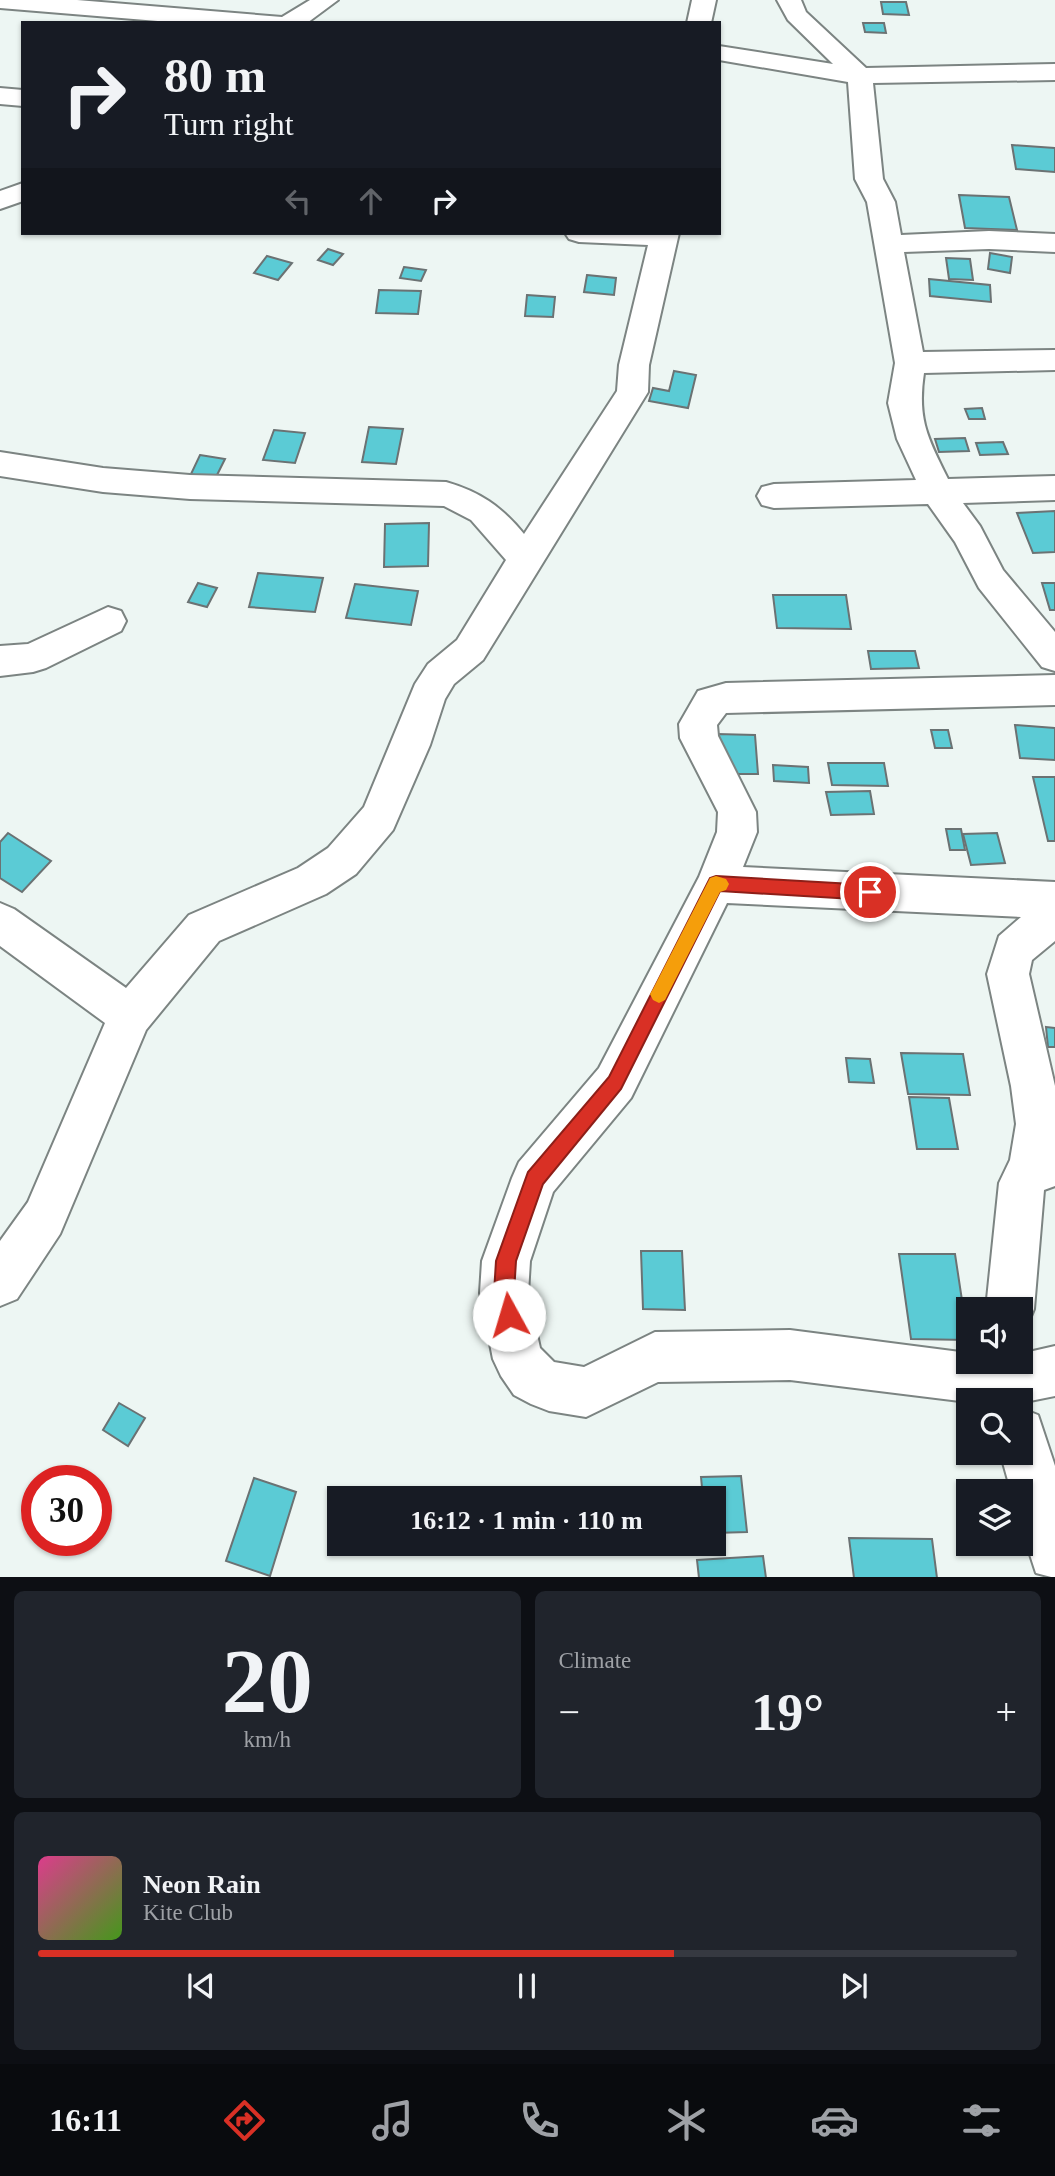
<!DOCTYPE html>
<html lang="en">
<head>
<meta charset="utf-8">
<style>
  body { margin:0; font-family:Georgia,serif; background:#20242c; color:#f1f3f6; height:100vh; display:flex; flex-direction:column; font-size:26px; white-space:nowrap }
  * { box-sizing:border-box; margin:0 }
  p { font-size:23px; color:#9ea1a6 }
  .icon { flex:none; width:38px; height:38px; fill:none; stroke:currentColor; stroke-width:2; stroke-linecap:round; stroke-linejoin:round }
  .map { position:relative; height:1577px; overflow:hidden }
  .drawer { display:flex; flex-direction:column; gap:14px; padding:14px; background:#0d0f14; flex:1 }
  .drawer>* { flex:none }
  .top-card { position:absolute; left:21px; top:21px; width:700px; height:214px; border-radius:0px; box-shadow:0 2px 5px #0004; background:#171b24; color:#f1f3f6; overflow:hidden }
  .fabs { position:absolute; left:956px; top:1297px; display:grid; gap:14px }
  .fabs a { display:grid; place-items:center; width:77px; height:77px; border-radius:0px; background:#171b24; box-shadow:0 2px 5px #0004; font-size:35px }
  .speed { position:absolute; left:21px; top:1465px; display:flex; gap:14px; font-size:35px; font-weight:700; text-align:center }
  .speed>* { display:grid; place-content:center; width:91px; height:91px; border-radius:50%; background:#171b24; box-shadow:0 2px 5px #0004; line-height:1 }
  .speed .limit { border:10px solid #d22; background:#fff; color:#111 }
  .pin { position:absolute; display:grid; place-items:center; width:60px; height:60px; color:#fff; margin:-30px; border:4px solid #fff; border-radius:50%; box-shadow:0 2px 7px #0007 }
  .me { position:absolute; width:77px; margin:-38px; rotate:354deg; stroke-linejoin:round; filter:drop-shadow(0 0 5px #0008) }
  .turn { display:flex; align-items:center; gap:24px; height:147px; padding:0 28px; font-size:32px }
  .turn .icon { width:91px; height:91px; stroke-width:2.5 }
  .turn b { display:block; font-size:49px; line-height:60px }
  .lanes { display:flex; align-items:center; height:66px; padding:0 28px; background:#0003; justify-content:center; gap:35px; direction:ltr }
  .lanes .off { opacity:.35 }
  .big { font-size:52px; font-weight:600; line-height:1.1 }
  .drawer .card { flex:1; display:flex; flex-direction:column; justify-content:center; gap:10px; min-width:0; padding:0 24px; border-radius:10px; background:#20242c }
  .drawer .dial { align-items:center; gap:0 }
  .dial b { font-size:91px; line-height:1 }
  .song { display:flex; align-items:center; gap:21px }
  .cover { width:84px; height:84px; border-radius:10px; background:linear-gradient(135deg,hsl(330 70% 55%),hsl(100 70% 35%)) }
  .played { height:7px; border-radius:4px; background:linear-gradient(90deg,#d93025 65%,#363941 65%) }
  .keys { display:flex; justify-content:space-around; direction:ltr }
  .heat { display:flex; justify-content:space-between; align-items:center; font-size:38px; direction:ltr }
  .drawer .tiles { flex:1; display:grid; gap:14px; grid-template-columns:1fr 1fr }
  .card:last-child { grid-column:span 2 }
  .trip { position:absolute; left:327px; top:1486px; width:399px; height:70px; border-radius:0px; background:#171b24; box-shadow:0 2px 5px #0004; font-weight:600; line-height:70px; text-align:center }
  .tab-bar { display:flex; height:112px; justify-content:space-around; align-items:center; background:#090b0e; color:#9ea1a6 }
  .tab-bar .icon { width:49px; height:49px }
  .tab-bar .current { color:#d93025 }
  .tab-bar b { font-size:32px; color:#f1f3f6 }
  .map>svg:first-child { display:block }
</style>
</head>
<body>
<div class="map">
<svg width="1055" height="1578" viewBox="0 0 1055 1578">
  <rect width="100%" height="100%" fill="#edf6f3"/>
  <!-- building -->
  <g fill="#5bcbd5" stroke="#6b7273" stroke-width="2">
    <path d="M881,2H906L909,15L883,14Z"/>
    <path d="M863,23H884L886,33L865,32Z"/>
    <path d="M1012,145L1055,148V172L1016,169Z"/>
    <path d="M959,195L1009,197L1017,230L965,228Z"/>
    <path d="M328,249L343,254L333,265L318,260Z"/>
    <path d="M990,253L1012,257L1010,273L988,269Z"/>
    <path d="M267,256L292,263L278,280L254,273Z"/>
    <path d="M946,258L970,259L973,280L949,279Z"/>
    <path d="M404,267L426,270L421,281L400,278Z"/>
    <path d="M587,275L616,278L614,295L584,292Z"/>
    <path d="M929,279L990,285L991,302L930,296Z"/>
    <path d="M379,290L421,291L418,314L376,313Z"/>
    <path d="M527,295L555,297L553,317L525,316Z"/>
    <path d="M674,371L696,375L688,408L649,401L653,388L669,391Z"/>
    <path d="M982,408L985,419H969L965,409Z"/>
    <path d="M369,427L403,429L396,464L362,462Z"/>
    <path d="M274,430L305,433L295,463L263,460Z"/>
    <path d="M965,438L969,451L939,452L935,439Z"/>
    <path d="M1003,442L1008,454L980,455L976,443Z"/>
    <path d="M200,455L225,459L215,479L191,474Z"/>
    <path d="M1055,511V552L1033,553L1017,513Z"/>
    <path d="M429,523L428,566L384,567L385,524Z"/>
    <path d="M258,573L323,578L315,612L249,607Z"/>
    <path d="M198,583L217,588L207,607L188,602Z"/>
    <path d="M1042,583H1055V610H1050Z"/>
    <path d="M355,584L418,591L411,625L346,618Z"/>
    <path d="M773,595H846L851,629L777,628Z"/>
    <path d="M868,651H915L919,668L871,669Z"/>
    <path d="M1015,725L1055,728V760L1020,758Z"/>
    <path d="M931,730H948L952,748H935Z"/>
    <path d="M717,734L755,735L758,774H720Z"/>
    <path d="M828,763H884L888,786L832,785Z"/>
    <path d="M773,765L808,767L809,783L774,781Z"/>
    <path d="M1033,777H1055V841H1048Z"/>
    <path d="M870,791L874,814L831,815L826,792Z"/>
    <path d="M946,829H961L965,850H950Z"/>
    <path d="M8,833L51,861L22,892L0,878V842Z"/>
    <path d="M997,833L1005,863L971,865L963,834Z"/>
    <path d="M1046,1027L1055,1028V1047H1048Z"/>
    <path d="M901,1053L963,1054L970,1095L908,1094Z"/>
    <path d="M846,1058L870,1059L874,1083L849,1082Z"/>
    <path d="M909,1097L949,1098L958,1149H917Z"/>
    <path d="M641,1251H682L685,1310L643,1309Z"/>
    <path d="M899,1254H955L968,1340L911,1339Z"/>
    <path d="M119,1403L145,1418L128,1446L103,1430Z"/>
    <path d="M741,1476L747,1532L714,1533V1498H703L701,1477Z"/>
    <path d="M254,1478L296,1492L270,1576L226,1561Z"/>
    <path d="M849,1538L932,1539L937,1578H854Z"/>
    <path d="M763,1556L766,1578H699L697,1560Z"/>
  </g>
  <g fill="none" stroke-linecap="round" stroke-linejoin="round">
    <defs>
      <g id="street">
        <path d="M0,0H77L282,17L310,0H338L307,23H182L0,8Z"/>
        <path d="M692,0H716L711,23H687Z"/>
        <path d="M777,0H801L806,12L866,68L1055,64V80L873,83L883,179L895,202L901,235L989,231L1055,234V252L989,249L904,252L923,352L1055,350V370L924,373C917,420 928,438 948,479L1055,476V500L963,503L980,526L1003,570L1055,632V671L1042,667L979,588L955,542L928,504L774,508L762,505L757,496L762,487L774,484L916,480L897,439L888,403L895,363L867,202L855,179L848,82L719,60V46L833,64L788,20Z"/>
        <path d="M0,88L23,90V106L0,104Z"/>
        <path d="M23,183V201L0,209V191Z"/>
        <path d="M565,233H679L649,365L648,392L483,660L454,684L445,699L430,745L393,830L356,874L326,894L219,941L146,1030L60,1234L17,1299L0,1306V1241L28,1202L105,1023L0,946V903L14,909L126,988L189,915L298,868L328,848L364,807L415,684L428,664L457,640L506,560L471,520L444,506L190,499L103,492L0,476V452L103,468L190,475L446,482C480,492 501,506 524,534L617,391L619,365L648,245L579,242L569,239Z"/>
        <path d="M108,607L121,611L126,621L121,631L46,668L33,672L0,676V646L28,644Z"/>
        <path d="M1055,675V705L726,713L717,725L718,736L756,812L757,832L743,867L1055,882V941L1032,960L1029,974L1055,1086V1186L1044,1190L1034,1309L1027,1326L1020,1329V1309H986L999,1183L1010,1160L1016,1124L1011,1086L987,974L999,936L1021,917L727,903L631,1098L553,1192L530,1261L528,1293L540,1348L554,1362L584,1367L655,1332L790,1330L968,1353V1362H1020V1354L1055,1346V1396L1020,1403V1400L968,1402L790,1380L658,1382L586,1417L549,1411L531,1404L514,1395L501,1376L493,1359L480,1293L482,1261L512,1178L519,1162L599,1068L699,877L717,832L718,812L680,738L679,724L698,691L726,683Z"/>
        <path d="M1020,1408L1038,1415L1055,1466V1578L1036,1573L1020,1524V1491H1011L1000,1452H1020Z"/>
      </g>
    </defs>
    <!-- street casing -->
    <use href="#street" stroke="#7c8482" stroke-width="4"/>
    <!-- street -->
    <use href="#street" fill="#fff" fill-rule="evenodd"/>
  </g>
  <!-- route -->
  <path fill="#d93025" stroke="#8d1f18" stroke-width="2" d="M716,876L870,885L875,887L878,892L875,897L870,900L720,891L621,1089L543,1184L516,1261L514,1293L519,1315L516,1322L509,1325L501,1322L494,1293L496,1261L528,1172L609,1077L710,878Z"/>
  <!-- slow -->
  <path fill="#f59e0b" d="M716,876L726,879L729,884L726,890L720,892L665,1000L659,1003L653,1000L650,994L653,989L710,878Z"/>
</svg>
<div class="fabs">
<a><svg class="icon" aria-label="sound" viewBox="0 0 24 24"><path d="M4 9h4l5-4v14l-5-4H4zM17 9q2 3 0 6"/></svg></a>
<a><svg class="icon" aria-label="search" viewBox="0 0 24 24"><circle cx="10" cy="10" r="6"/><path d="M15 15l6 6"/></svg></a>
<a><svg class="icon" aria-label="layers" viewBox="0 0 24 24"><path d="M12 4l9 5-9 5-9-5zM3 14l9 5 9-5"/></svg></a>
</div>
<div class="speed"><div class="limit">30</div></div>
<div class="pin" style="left:870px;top:892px;background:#d93025"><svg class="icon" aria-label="arrive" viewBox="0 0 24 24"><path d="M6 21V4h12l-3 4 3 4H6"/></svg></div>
<svg class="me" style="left:509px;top:1315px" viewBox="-20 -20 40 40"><circle r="19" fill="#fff"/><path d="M0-13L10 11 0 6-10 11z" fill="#d93025"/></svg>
<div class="trip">16:12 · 1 min · 110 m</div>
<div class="top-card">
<div class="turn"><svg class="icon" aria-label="right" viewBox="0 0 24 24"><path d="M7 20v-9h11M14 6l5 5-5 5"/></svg><div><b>80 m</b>Turn right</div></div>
<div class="lanes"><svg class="icon off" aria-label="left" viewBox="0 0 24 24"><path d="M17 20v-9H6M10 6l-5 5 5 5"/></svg><svg class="icon off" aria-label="ahead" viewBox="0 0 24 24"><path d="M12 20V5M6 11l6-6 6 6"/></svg><svg class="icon" aria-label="right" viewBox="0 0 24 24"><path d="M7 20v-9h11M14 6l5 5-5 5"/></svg></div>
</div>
</div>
<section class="drawer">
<div class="tiles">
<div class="card dial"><b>20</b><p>km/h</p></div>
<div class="card"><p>Climate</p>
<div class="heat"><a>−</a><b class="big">19°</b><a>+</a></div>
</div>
<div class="card">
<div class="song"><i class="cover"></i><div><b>Neon Rain</b><p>Kite Club</p></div></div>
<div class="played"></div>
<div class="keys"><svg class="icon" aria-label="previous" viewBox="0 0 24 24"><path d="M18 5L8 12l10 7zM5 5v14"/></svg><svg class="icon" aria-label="pause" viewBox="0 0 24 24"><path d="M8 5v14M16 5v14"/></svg><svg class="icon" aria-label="next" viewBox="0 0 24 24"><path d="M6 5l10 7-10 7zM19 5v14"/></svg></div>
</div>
</div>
</section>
<nav class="tab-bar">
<b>16:11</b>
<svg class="icon current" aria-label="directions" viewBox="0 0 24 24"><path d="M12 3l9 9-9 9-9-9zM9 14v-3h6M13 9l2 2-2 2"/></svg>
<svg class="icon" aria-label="music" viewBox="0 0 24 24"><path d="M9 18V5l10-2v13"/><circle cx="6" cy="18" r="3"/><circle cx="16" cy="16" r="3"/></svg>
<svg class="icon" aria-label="phone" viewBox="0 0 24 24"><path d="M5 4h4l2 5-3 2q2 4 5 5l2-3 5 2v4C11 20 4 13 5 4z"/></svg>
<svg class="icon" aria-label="climate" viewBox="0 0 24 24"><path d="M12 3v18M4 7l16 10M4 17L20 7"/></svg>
<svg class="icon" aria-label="car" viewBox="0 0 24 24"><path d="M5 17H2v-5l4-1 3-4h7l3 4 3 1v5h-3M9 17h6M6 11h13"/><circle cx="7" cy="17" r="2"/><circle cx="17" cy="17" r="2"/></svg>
<svg class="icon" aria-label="filters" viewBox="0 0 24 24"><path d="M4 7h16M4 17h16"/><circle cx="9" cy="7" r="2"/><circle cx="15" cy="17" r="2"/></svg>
</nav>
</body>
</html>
